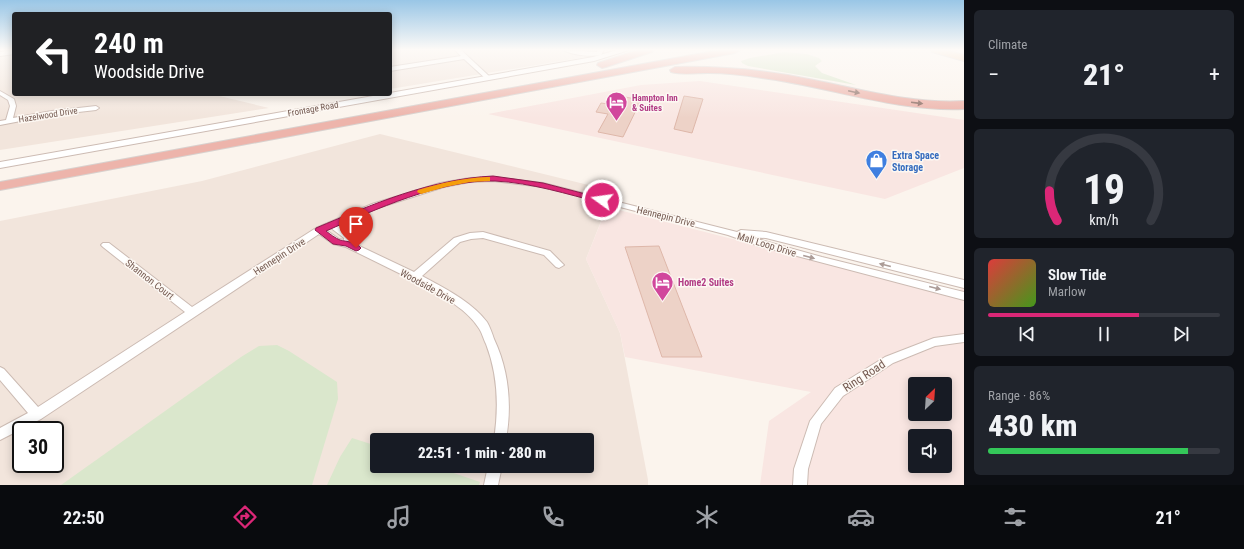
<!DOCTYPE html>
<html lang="en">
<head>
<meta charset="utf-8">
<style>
  body { margin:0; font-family:"Roboto Condensed",sans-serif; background:#20242c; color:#f1f3f6; height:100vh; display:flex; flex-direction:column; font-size:15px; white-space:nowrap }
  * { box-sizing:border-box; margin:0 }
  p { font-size:13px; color:#9ea1a6 }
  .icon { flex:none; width:22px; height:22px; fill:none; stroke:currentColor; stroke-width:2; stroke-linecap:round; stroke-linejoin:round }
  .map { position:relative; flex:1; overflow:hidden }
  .panel { display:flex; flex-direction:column; gap:10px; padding:10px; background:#0d0f14; width:280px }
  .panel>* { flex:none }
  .banner { position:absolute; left:12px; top:12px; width:380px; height:84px; border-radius:4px; box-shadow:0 2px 10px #0003; background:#202124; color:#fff; overflow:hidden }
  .needle { width:26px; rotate:25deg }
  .tools { position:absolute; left:908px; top:377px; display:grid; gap:8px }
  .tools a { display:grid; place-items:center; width:44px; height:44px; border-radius:4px; background:#171b24; box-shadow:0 2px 10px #0003; font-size:20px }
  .speed { position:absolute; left:12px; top:421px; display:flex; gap:8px; font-size:20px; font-weight:700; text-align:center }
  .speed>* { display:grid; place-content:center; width:52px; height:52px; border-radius:50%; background:#171b24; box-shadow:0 2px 10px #0003; line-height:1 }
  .speed .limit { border:2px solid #111; border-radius:6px; background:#fff; color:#111 }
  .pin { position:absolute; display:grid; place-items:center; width:34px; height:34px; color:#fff; margin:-41px -17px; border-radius:50% 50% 50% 0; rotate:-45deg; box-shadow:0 0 4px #0007 }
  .pin .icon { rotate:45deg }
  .me { position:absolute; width:44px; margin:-22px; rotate:284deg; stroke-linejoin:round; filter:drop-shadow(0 0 3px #0008) }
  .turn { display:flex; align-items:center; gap:14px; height:84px; padding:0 16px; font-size:18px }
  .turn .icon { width:52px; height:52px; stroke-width:2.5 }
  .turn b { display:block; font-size:28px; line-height:34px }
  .big { font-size:30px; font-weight:800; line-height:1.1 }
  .panel .tile { flex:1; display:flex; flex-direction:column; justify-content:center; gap:6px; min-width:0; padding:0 14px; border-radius:6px; background:#20242c }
  .panel .dial { align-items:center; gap:0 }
  .dial svg { height:104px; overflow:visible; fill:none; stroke:#363941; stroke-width:7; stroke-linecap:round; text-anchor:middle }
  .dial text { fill:#f1f3f6; stroke:none }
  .song { display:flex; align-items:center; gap:12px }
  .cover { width:48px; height:48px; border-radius:6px; background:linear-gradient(135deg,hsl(0 70% 55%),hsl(100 70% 35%)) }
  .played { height:4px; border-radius:2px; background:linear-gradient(90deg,#db2777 65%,#363941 65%) }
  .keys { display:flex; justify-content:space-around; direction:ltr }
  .heat { display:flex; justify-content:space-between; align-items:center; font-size:22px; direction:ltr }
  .charge { height:6px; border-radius:3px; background:linear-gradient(90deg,#34c759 86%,#363941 0) }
  .trip { position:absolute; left:370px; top:433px; width:224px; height:40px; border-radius:4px; background:#171b24; box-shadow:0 2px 10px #0003; font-weight:800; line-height:40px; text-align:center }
  .tabs { display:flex; height:64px; justify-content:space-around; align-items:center; background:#090b0e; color:#9ea1a6 }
  .tabs .icon { width:28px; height:28px }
  .tabs .current { color:#db2777 }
  .tabs b { font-size:18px; color:#f1f3f6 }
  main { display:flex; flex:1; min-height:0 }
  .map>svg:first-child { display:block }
</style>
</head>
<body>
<main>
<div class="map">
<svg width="964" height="485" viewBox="0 0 964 485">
  <rect width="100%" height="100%" fill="#fbf4ed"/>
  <!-- residential -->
  <g fill="#f2e5dc" fill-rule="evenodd">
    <path d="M0,50H14V94H211L269,108L0,150Z"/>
    <path d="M390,50H605L591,56L390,89Z"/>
    <path d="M380,134L613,191L586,259L620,333L648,480V485H0V221L202,181ZM21,430H55V464H21ZM377,440H587V466H377Z"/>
  </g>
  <!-- commercial -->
  <g fill="#f9e6e2" fill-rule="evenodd">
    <path d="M700,81L964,120V168L885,199L488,114L641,85Z"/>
    <path d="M607,207L952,295L964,287V485H760L769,421L811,392L625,357L620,333L586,259ZM915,384H945V414H915ZM915,436H945V466H915Z"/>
  </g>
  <!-- green -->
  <g fill="#dae7cc">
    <path d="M784,52L807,54L819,58L822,61L815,66L822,73L856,85L748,66L742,63L741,61L750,58Z"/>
    <path d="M277,345L289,351L337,382L338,399L312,485H61L241,357L259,346Z"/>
    <path d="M352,438L377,446V466H433L480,482L479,485H327L340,457Z"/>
  </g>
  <!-- building -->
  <g fill="#edd2c7" stroke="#deb7a9">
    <path d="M620,96L641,100L623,137L598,132L608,114L596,112L601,103L615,105Z"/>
    <path d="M684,96L703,99L692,133L674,129Z"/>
    <path d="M659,246L702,357H662L625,247Z"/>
  </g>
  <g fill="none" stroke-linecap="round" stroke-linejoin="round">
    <defs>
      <g id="minor">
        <path d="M14,50V54L0,56V52Z"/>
        <path d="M455,50H461L490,77V79H486L464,59L390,71V67L461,56Z"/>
        <path d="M563,50L597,52L598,50H604L601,55C590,57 573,55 563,50Z"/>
        <path d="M0,91L14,99L16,106L13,118L52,111L96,106L99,108L96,110L52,115L0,125V121L6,120L10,106L8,100L0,95Z"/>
        <path d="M493,177L543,183L737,232L741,230L766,232L964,280V288L766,238L750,237L822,257L964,292V300L759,246L728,235L543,187L493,181L470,182L444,187L378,208L338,225L352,235L353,237V243L414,272L454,238L470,233L483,232L550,251L564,265L559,268L556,267L544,255L483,238L471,239L460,242L422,276C444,288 471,301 487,322C490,327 492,333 494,339C509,371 512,405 506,440H494C499,407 498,375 486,344C483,338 482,332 478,327C465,307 438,294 417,282L411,280L409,278L346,247L333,244L319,234L41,419L0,440V428L28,413L0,380V367L4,369L38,407L185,312L103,247L101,245L103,243H109L192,307L316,228L372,204L440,183L470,178ZM331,228L344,238V240L339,239L326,230Z"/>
        <path d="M964,334V342L935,346L893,363L843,396L821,424L808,469L807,485H793L794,469L810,421L835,388L885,357L934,338Z"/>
        <path d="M488,466H502L498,485H484Z"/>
      </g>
      <path id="tertiary" d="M617,50H629L594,61L0,168V162L593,57Z"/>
      <path id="primary" d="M931,50H945L964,55V61L932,52Z"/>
      <g id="motorway">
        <path d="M638,50H653L652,52L606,67L602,68L597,65L598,63Z"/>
        <path d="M719,50H740L735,53L0,190V182Z"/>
        <path d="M675,67C722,66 768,70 814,80C864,90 912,104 964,101V109C895,112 830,87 762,78C744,75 726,73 708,73C696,73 682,75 671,72L670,70Z"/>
      </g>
    </defs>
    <!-- minor casing -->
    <use href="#minor" stroke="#ccbbb3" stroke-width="2"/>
    <!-- tertiary casing -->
    <use href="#tertiary" stroke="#ccbbb3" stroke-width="2"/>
    <!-- primary casing -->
    <use href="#primary" stroke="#d8d1ce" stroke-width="2"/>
    <!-- motorway casing -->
    <use href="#motorway" stroke="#d8d1ce" stroke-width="2"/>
    <!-- minor -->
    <use href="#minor" fill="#fff" fill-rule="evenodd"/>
    <!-- tertiary -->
    <use href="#tertiary" fill="#fff" fill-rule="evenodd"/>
    <!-- primary -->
    <use href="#primary" fill="#f1d0ad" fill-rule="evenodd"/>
    <!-- motorway -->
    <use href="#motorway" fill="#edb4ab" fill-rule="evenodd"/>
  </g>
  <!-- one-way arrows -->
  <defs><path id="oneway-solid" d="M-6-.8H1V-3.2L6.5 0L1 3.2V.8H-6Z"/></defs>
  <g fill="#8c6c63">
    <use href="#oneway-solid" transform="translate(854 92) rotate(12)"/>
    <use href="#oneway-solid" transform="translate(917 103) rotate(7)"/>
  </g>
  <g fill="#ac9c97">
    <use href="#oneway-solid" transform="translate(809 257) rotate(15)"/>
    <use href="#oneway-solid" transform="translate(885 265) rotate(-166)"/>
    <use href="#oneway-solid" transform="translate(935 288) rotate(14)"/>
  </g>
  <!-- sky -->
  <linearGradient id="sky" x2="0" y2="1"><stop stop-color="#99c6e6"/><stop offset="0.42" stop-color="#fdfaf7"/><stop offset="1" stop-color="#fdfaf7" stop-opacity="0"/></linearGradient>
  <rect width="964" height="118" fill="url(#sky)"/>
  <!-- route -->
  <path fill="#db2777" stroke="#8e194d" d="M493,176L543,183L605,199L607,200L602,203C567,194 532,183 495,181C442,179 374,210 326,231C330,234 335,238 340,240C347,242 355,241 361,248L359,250L356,251L346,246L333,244L315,230L316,228C373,204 431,179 493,176Z"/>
  <!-- slow -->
  <path fill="#f59e0b" d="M487,177H490V181L470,182L445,187L421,194L417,192L418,190C441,183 463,178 487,177Z"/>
  <!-- icons -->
  <defs>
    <symbol id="hotel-pin" viewBox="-11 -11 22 30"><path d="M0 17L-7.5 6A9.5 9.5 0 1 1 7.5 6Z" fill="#d1479c" stroke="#fdf8f3"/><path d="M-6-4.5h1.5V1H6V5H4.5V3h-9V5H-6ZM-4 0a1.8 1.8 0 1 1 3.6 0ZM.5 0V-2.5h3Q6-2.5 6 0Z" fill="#fff"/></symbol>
    <symbol id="shop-pin" viewBox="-11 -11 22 30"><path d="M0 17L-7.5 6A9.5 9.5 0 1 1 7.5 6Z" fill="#3f7fe0" stroke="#fdf8f3"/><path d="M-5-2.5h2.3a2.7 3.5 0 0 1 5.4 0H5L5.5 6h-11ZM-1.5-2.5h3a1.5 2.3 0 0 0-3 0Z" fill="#fff"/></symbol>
  </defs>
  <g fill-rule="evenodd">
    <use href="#hotel-pin" x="604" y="90" width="25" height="34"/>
    <use href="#shop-pin" x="864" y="148" width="25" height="34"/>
    <use href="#hotel-pin" x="650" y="270" width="25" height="34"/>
  </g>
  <g text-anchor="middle" stroke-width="3" stroke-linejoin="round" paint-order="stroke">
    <!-- far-hotel labels -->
    <g font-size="9" font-weight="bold" fill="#b23c85" stroke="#fdf8f3" text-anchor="start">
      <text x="632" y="101">Hampton Inn<tspan x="632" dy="10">&amp; Suites</tspan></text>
    </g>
    <!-- far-street labels -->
    <g font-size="9" fill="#745a51" stroke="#fdf8f3">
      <text transform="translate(313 109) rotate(-10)" y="3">Frontage Road</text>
      <text transform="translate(48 115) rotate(-9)" y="3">Hazelwood Drive</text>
    </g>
    <!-- shop labels -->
    <g font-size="10" font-weight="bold" fill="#366cbe" stroke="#fdf8f3" text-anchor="start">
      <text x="892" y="159">Extra Space<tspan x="892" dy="12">Storage</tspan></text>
    </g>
    <!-- street labels -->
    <g font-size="10" fill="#745a51" stroke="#fdf8f3">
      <text transform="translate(666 216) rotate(14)" y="4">Hennepin Drive</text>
      <text transform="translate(767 244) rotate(17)" y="4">Mall Loop Drive</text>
      <text transform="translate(279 256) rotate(-33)" y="4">Hennepin Drive</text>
      <text transform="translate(150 279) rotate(38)" y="4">Shannon Court</text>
      <text transform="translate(428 286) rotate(29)" y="4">Woodside Drive</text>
    </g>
    <!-- hotel labels -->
    <g font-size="10" font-weight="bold" fill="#b23c85" stroke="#fdf8f3" text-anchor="start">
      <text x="678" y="286">Home2 Suites</text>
    </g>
    <!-- near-street labels -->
    <g font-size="12" fill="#745a51" stroke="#fdf8f3">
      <text transform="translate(864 376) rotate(-33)" y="4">Ring Road</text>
    </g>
  </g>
</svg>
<div class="tools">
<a><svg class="needle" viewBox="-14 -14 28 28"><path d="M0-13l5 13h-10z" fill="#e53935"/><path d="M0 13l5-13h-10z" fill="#9ea1a6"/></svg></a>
<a><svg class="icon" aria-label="sound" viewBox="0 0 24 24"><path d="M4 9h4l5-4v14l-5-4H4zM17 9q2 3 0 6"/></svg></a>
</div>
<div class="speed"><div class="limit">30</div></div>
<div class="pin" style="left:356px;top:248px;background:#d93025"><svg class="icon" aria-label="arrive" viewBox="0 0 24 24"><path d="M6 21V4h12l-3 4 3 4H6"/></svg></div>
<svg class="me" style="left:602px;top:200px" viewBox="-20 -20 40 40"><circle r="17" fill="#db2777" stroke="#fff" stroke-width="3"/><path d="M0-11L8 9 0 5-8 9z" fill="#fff"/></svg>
<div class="trip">22:51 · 1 min · 280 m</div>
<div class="banner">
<div class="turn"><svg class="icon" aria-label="left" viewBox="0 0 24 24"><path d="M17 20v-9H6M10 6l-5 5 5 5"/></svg><div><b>240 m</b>Woodside Drive</div></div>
</div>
</div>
<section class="panel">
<div class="tile"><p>Climate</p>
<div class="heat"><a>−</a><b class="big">21°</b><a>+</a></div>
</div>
<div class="tile dial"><svg viewBox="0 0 100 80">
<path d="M14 69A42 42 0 1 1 86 69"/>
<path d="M14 69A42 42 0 0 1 8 46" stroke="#db2777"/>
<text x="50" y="56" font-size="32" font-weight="700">19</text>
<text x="50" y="72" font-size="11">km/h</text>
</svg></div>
<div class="tile">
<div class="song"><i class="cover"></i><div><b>Slow Tide</b><p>Marlow</p></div></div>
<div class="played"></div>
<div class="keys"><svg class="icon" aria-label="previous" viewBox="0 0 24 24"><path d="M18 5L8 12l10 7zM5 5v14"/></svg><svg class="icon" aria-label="pause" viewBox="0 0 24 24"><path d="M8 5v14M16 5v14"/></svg><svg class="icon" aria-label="next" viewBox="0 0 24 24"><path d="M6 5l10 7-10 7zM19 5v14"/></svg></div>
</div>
<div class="tile"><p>Range · 86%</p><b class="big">430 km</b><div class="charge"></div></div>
</section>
</main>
<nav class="tabs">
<b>22:50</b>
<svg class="icon current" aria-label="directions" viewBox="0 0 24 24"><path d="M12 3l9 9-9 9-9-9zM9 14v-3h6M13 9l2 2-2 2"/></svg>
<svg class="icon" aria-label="music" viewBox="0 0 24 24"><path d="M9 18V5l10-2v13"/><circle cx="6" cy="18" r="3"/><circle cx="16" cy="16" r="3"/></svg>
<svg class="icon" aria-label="phone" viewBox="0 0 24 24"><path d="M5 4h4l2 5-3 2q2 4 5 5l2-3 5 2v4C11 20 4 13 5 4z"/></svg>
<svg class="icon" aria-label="climate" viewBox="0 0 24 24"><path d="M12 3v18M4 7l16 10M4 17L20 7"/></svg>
<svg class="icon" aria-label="car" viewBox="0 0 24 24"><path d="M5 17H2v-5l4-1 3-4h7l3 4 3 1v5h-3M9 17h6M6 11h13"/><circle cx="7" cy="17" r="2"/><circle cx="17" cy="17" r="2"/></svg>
<svg class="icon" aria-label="filters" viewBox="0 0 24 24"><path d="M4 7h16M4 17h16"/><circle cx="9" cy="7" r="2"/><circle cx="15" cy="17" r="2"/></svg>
<b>21°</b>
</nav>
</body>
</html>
